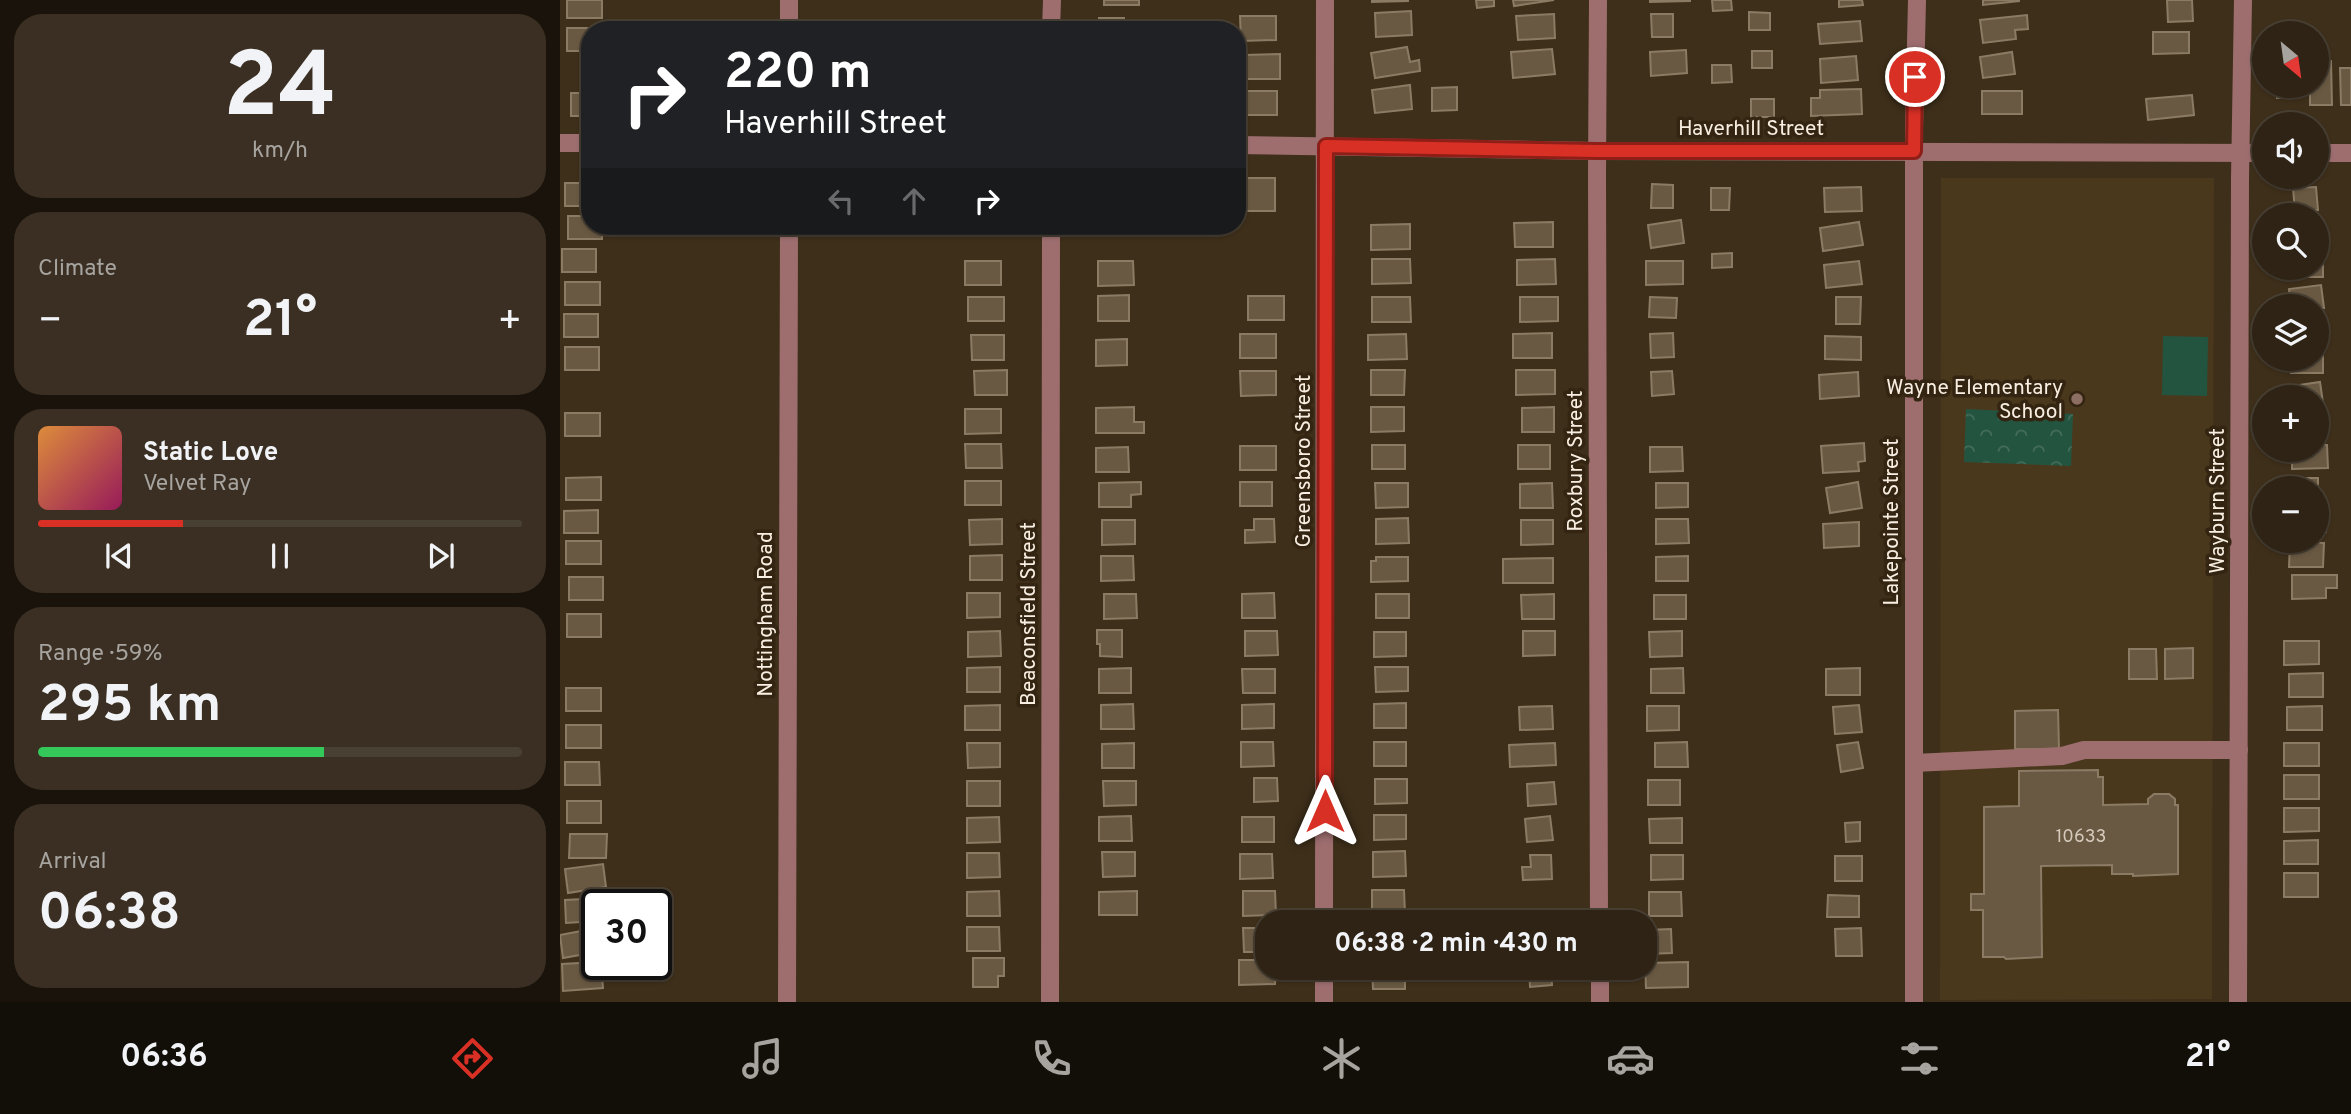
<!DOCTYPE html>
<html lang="en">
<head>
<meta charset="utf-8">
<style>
  body { margin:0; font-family:Overpass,sans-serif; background:#3a2f22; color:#f1f3f6; height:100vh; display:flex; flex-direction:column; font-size:26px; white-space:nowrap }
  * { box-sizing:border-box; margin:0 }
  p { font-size:23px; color:#a7a4a0 }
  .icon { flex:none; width:38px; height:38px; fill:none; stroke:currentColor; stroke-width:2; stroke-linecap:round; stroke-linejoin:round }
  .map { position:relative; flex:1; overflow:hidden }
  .sheet { display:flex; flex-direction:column; gap:14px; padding:14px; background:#19130b; width:560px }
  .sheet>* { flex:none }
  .banner { position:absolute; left:21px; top:21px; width:665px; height:214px; border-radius:28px; box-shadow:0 2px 5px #0004,0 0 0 2px #494034; background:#202124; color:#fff; overflow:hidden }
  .needle { width:46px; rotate:151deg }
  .buttons { position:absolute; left:1692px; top:21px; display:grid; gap:14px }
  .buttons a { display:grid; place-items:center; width:77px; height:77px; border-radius:50%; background:#2e2314; box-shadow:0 2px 5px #0004,0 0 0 2px #494034; font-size:35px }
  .speed { position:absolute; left:21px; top:889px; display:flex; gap:14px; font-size:35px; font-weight:700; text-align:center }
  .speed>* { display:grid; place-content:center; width:91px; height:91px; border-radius:50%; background:#2e2314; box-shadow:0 2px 5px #0004,0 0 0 2px #494034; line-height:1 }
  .speed .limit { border:4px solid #111; border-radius:10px; background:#fff; color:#111 }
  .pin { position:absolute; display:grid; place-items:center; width:60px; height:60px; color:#fff; margin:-30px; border:4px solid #fff; border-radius:50%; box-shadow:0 2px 7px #0007 }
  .me { position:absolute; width:77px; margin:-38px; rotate:0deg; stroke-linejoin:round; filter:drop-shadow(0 0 5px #0008) }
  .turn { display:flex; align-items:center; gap:24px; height:147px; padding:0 28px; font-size:32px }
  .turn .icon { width:91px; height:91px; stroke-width:2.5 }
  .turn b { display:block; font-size:49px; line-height:60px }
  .lanes { display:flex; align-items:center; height:66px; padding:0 28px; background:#0003; justify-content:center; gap:35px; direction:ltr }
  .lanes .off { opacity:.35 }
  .big { font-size:52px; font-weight:700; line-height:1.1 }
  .sheet .card { flex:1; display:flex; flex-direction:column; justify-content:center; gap:10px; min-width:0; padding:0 24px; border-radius:28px; background:#3a2f22 }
  .sheet .dial { align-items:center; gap:0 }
  .dial b { font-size:91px; line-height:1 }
  .song { display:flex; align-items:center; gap:21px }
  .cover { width:84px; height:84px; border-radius:10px; background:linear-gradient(135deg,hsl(30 70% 55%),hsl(330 70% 35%)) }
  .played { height:7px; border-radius:4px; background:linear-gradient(90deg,#d93025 30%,#494034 30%) }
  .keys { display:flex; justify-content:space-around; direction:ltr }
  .heat { display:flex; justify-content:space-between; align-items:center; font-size:38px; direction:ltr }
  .charge { height:10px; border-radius:5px; background:linear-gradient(90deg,#34c759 59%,#494034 0) }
  .trip { position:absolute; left:695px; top:910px; width:402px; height:70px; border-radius:28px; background:#2e2314; box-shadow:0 2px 5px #0004,0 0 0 2px #494034; font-weight:700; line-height:70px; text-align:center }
  .menu { display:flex; height:112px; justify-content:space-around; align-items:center; background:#120e08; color:#a7a4a0 }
  .menu .icon { width:49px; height:49px }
  .menu .selected { color:#d93025 }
  .menu b { font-size:32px; color:#f1f3f6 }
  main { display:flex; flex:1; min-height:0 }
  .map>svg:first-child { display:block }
</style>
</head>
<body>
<main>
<section class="sheet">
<div class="card dial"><b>24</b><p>km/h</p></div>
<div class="card"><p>Climate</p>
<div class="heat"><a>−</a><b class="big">21°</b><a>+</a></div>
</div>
<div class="card">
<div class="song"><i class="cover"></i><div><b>Static Love</b><p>Velvet Ray</p></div></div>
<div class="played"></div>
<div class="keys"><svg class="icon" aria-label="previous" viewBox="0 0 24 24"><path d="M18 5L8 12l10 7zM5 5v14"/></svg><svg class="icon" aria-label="pause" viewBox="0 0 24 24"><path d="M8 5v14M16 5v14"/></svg><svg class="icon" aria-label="next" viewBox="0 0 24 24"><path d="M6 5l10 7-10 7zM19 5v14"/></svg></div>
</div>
<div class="card"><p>Range · 59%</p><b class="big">295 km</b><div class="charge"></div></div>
<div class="card"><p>Arrival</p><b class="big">06:38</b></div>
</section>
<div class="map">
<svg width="1791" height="1002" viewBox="0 0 1791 1002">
  <defs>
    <pattern id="park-crowns" width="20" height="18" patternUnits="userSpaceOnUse" patternTransform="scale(1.75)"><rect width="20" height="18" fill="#235440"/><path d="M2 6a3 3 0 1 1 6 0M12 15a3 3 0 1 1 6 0" fill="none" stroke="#446d5b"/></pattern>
  </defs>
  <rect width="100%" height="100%" fill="#3e2f1a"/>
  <!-- built -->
  <path fill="#4a381d" d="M1381,178H1654L1652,999L1380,1000Z"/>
  <!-- park -->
  <path fill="url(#park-crowns)" d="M1406,409L1513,414L1511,466L1404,462Z"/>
  <!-- pitch -->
  <path fill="#235440" d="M1603,336L1648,337L1647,396L1602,395Z"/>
  <!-- building -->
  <g fill="#695943" stroke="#8b7b64" stroke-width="2">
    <rect x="7" y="0" width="35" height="18"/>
    <rect x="544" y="0" width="35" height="5"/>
    <path d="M812,0H848V1L812,2Z"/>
    <path d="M916,0H934V6L917,8Z"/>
    <path d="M953,0H994L954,6Z"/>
    <path d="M1090,0H1130V1L1090,2Z"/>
    <path d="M1152,0H1171L1172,10L1153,11Z"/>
    <path d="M1279,0H1302L1303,5L1279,7Z"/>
    <path d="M1423,0H1459V1L1423,5Z"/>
    <path d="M1607,0H1632L1633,21L1608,22Z"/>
    <path d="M851,11L852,35L816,37L815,13Z"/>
    <path d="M1189,12L1210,13V30H1189Z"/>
    <path d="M994,14L995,38L958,40L956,16Z"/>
    <path d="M1091,14H1113V37H1092Z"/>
    <path d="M1467,15L1468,29L1455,30L1456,39L1423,43L1420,20Z"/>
    <path d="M680,16H716V40L681,41Z"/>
    <rect x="539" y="18" width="25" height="12"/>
    <path d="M1300,21L1302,41L1260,44L1258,24Z"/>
    <path d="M7,28H42V30H30V51H7Z"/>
    <path d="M1593,32H1629V53L1593,54Z"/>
    <path d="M847,47L850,62L859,60L860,71L815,78L811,53Z"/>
    <path d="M992,49L995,74L953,78L951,52Z"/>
    <path d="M1126,50L1127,73L1091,76L1090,52Z"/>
    <rect x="1192" y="51" width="20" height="17"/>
    <path d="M1452,52L1455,74L1423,78L1420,57Z"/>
    <path d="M720,54V79H684V55Z"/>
    <path d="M1296,56L1298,80L1261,83L1260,59Z"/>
    <path d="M1771,61L1772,105H1750V86H1757V62Z"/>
    <path d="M1152,65H1171L1172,82L1152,83Z"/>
    <path d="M1780,68H1791V105H1781Z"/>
    <path d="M850,85L852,109L815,113L812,90Z"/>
    <path d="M1717,86H1740L1741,97L1717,98Z"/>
    <path d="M897,87V110L872,111V88Z"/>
    <path d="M1301,89L1302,114L1251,116V98H1260V90Z"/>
    <rect x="681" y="91" width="36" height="24"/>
    <rect x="1422" y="91" width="40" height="23"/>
    <rect x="11" y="93" width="19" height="23"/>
    <path d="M1632,95L1634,115L1588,120L1586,99Z"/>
    <rect x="1191" y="99" width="23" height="18"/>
    <rect x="677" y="178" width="38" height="33"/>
    <rect x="5" y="183" width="25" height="23"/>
    <path d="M1092,184L1113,185V208H1091Z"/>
    <path d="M1301,187L1302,211L1265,212L1264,188Z"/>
    <path d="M1756,187L1758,210L1735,212L1733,188Z"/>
    <path d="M1151,188H1170L1169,210H1151Z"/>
    <path d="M8,216H30V226H42V239H8Z"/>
    <path d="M1121,220L1124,243L1091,248L1088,225Z"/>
    <path d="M993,222V247H955L954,223Z"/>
    <path d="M1299,222L1303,245L1263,251L1260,228Z"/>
    <path d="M850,224V249L811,250V225Z"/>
    <rect x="2" y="249" width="34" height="23"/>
    <path d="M1172,253V267L1152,268V254Z"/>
    <path d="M1757,254H1763V277H1732V268H1757Z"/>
    <path d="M812,259H850L851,283L812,284Z"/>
    <path d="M995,259L996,284L957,285V260Z"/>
    <rect x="405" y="261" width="36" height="24"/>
    <path d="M538,261H573L574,285L538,286Z"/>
    <path d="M1086,261H1123V284L1086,285Z"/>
    <path d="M1299,261L1302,284L1266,288L1264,265Z"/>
    <rect x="5" y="282" width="35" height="23"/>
    <path d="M1761,285L1764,308L1731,306L1729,289Z"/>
    <path d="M569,295V321H538V296Z"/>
    <rect x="688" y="296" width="36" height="24"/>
    <rect x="408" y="297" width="36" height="24"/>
    <path d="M812,297H850L851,322H812Z"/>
    <path d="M960,297H998V321L960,322Z"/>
    <path d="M1090,297L1117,298L1116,318L1089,317Z"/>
    <path d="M1276,297H1301L1300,324H1276Z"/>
    <rect x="4" y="314" width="34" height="23"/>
    <rect x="1757" y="319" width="9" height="23"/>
    <path d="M992,333V358H953V334Z"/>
    <path d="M1113,333L1114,357L1091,358L1090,334Z"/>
    <rect x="680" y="334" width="36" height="24"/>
    <path d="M846,334L847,359L808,360V335Z"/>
    <path d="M411,335H444V360H412Z"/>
    <path d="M1265,336L1301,337V360L1265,359Z"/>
    <path d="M567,339V365L536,366V340Z"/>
    <rect x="5" y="347" width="34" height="23"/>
    <path d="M1757,351H1763V373H1731V359H1757Z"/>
    <path d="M447,370V395H415L414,371Z"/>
    <path d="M811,370H845L844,395H811Z"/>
    <path d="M956,370H995V394L956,395Z"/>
    <path d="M680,371H716V395L681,396Z"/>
    <path d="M1112,371L1114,394L1092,396L1091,372Z"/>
    <path d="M1298,372L1299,396L1260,399L1259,375Z"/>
    <path d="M1760,382L1763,403L1757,404V397H1733L1732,386Z"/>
    <path d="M574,407V422H584V433H536V408Z"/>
    <path d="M811,407H844V431L811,432Z"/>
    <path d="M994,407V432H962V408Z"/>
    <path d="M405,409H441V433L405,434Z"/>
    <rect x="5" y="413" width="35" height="23"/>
    <path d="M1304,443L1305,461L1298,462L1299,471L1263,473L1261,446Z"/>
    <path d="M405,444H441L442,468H406Z"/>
    <rect x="812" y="445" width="33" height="24"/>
    <rect x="958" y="445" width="32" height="24"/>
    <path d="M1757,445H1767L1768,468L1732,469V450H1757Z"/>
    <rect x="680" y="446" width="36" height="24"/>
    <path d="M568,447L569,472H536V448Z"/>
    <path d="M1090,447H1122L1123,471L1090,472Z"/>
    <path d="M41,477V500H6V478Z"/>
    <path d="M1733,478H1758V501L1757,488H1733Z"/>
    <rect x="405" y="481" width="36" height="24"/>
    <path d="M581,482V494L571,495V507H539V483Z"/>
    <rect x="680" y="482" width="32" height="24"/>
    <path d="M1298,482L1302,508L1270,513L1266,488Z"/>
    <path d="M815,483H848V507L816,508Z"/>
    <path d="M992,483L993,508H960V484Z"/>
    <path d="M1096,483H1128V507L1096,508Z"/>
    <path d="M1763,508L1766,532L1757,533V509Z"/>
    <path d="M38,510V533H4V511Z"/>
    <path d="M848,518L849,543L816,544V519Z"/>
    <path d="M442,519V544L410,545L409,520Z"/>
    <path d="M694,519H714L715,542L685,543V530H694Z"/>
    <path d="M1096,519H1128L1129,543L1096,544Z"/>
    <path d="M542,520H575V544L542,545Z"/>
    <path d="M961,520H993V544L961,545Z"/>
    <path d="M1299,522V546L1264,548L1263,524Z"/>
    <rect x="6" y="541" width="35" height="23"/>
    <path d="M1730,542L1764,543L1763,567H1729Z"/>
    <path d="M442,555V580H410V556Z"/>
    <path d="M541,556H573L574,580L541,581Z"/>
    <path d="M1128,556V581H1096V557Z"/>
    <path d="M816,557H848V581L811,582V561H816Z"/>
    <path d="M993,558V583H943V559Z"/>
    <path d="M1732,575H1777V588H1766V598L1732,599Z"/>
    <rect x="9" y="577" width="34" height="23"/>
    <path d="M407,593H440V617L407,618Z"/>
    <path d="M714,593L715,618H682V594Z"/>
    <path d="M544,594H576L577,618L544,619Z"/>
    <rect x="816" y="594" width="33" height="24"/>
    <path d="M994,594V619H962L961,595Z"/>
    <rect x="1094" y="595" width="32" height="24"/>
    <rect x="7" y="614" width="34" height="23"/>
    <path d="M537,630H562V657L540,656V644H537Z"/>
    <path d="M440,631L441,656L408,657V632Z"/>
    <path d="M685,631H717L718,655L685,656Z"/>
    <path d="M963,631H995V655L963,656Z"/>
    <path d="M1122,631V656L1090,657L1089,632Z"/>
    <path d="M814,632H846V656L814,657Z"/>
    <path d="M1724,641H1759V664L1724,665Z"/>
    <path d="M1633,648V678L1605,679V649Z"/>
    <path d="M1569,649H1596L1597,679H1569Z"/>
    <path d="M440,667V692H407V668Z"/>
    <path d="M815,667H848V691L816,692Z"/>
    <path d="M571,668V693H539V669Z"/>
    <path d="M1123,668L1124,693H1091V669Z"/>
    <path d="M1300,668V695H1266V669Z"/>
    <path d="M682,669H715V693H683Z"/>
    <path d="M1763,673V697H1729V674Z"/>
    <rect x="6" y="688" width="35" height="23"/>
    <path d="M846,703V728H814V704Z"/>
    <path d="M573,704L574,729H541V705Z"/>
    <path d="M714,704V728L682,729V705Z"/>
    <path d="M440,705V730H405V706Z"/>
    <path d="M1299,705L1302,732L1275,734L1273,707Z"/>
    <path d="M992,706L993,729L960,730L959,707Z"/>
    <path d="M1087,706H1119V730L1087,731Z"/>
    <path d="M1762,706V730H1727V707Z"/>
    <path d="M1498,710L1499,749H1455V711Z"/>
    <rect x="6" y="725" width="35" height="23"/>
    <path d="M681,742H713L714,766L681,767Z"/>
    <rect x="814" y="742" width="32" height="24"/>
    <path d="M1127,742L1128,767H1095V743Z"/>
    <path d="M1298,742L1303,768L1281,772L1277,745Z"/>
    <path d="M407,743H440V767L408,768Z"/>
    <path d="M574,743V768H542V744Z"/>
    <path d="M995,743L996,765L950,767L949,745Z"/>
    <rect x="1724" y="743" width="35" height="23"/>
    <path d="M5,762H39L40,785H5Z"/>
    <path d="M1538,770V777H1543V805L1588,804V799L1594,794H1609L1615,799V805H1618V874L1573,876V874H1552V865L1481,866L1482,957L1446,959L1444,957H1423V910H1411V894H1424V807L1459,806V771Z"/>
    <rect x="1724" y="775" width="35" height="24"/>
    <path d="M694,778H717L718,801L694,802Z"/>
    <path d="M815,779H847V803L815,804Z"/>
    <rect x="1088" y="780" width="32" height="25"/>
    <rect x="407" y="781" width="33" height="25"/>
    <path d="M543,781H576V805L544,806Z"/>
    <path d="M994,782L996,804L968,806L967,784Z"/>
    <rect x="7" y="801" width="34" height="22"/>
    <path d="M1724,808H1759V831L1724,832Z"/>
    <path d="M814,815H846V839L814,840Z"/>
    <path d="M571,816L572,841H539V817Z"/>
    <path d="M990,816L993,840L967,842L965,819Z"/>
    <path d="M439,817L440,842L407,843V818Z"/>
    <rect x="682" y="817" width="32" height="25"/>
    <path d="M1122,818V843H1090L1089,819Z"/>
    <path d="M1300,822V841L1286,842L1285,823Z"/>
    <path d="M10,834H47L46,858H9Z"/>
    <path d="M1758,840V864H1724V841Z"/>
    <path d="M845,851L846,876L813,877V852Z"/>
    <path d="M542,852H575V876L543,877Z"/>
    <path d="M407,853H439L440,877L407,878Z"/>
    <path d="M680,854H712L713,878L680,879Z"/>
    <path d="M970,855H991L992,879L963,880L962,867H971Z"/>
    <path d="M1091,855H1123V879L1091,880Z"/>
    <rect x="1275" y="856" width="27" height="25"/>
    <path d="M43,864L46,887L8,893L5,869Z"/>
    <rect x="1724" y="873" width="34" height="24"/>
    <path d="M812,890H844L845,914L812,915Z"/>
    <path d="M439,891L440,916H407V892Z"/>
    <path d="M577,891V915H539V892Z"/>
    <path d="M683,891H715L716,915L683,916Z"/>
    <path d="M1089,892H1121L1122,916H1089Z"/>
    <path d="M1268,895L1299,896V917H1267Z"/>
    <path d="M43,898L44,905H37V921L6,923L5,900Z"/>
    <path d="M407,927H439L440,951H407Z"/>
    <path d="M37,928V952L3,958L0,935Z"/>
    <path d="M683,928H707V952H684Z"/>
    <path d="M1301,928L1302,956H1276L1275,929Z"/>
    <path d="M1111,929L1112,953L1086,954V930Z"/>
    <path d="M413,958H444V976H438V987H413Z"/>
    <path d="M679,960H707V968H716L715,984L679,985Z"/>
    <path d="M37,962V964H41L43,988L3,991L2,964Z"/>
    <path d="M1128,962V987L1086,988L1085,963Z"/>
    <path d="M812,968H845V989H813Z"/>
    <path d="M969,968H991L992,985L970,987Z"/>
  </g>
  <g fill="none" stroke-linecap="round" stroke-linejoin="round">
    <!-- minor -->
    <g stroke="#9e6e6f" stroke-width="18">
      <path d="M229,0V30"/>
      <path d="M1038,0L1037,174L1039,922"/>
      <path d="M491,30L492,0"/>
      <path d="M0,143H30"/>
      <path d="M677,145L1037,151L1704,153"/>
      <path d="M1757,153H1791"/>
      <path d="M1354,763L1502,756L1524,750H1679"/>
      <path d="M764,922L765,0"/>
      <path d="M1040,968V1002"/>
      <path d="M227,1002L229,226"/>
      <path d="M490,1002L491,226"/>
      <path d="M764,1002V968"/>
      <path d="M1354,1002V129L1357,0"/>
      <path d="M1678,1002L1680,178L1683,0"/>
    </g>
  </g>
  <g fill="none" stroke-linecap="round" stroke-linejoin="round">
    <defs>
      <path id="route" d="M765,811L766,146L1037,151H1354L1355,77"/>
    </defs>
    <!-- route casing -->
    <use href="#route" stroke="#8d1f18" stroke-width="18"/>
    <!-- route -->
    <use href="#route" stroke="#d93025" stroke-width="12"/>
  </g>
  <!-- markers -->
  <circle fill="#8d6e63" stroke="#332511" stroke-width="2.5" cx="1517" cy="399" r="7"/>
  <g text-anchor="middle" stroke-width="7" stroke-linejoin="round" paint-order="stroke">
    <!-- number labels -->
    <g font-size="18" fill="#d4c9ba">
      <text x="1521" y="842">10633</text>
    </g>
    <!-- street labels -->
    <g font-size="21" fill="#f8eee1" stroke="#332511">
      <text x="1191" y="135">Haverhill Street</text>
      <text transform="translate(743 461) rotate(-90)" y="7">Greensboro Street</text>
      <text transform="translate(1015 461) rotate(-90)" y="7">Roxbury Street</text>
      <text transform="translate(1657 501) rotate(-90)" y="7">Wayburn Street</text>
      <text transform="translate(1331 522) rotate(-90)" y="7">Lakepointe Street</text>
      <text transform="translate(205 614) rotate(-90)" y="7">Nottingham Road</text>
      <text transform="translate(468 614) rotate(-90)" y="7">Beaconsfield Street</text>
    </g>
    <!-- poi labels -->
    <g font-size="21" fill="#f8eee1" stroke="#332511" text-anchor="end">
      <text x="1503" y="394">Wayne Elementary<tspan x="1503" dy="24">School</tspan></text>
    </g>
  </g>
</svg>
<div class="buttons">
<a><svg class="needle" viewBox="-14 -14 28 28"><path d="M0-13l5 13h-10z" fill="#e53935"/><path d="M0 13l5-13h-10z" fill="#a7a4a0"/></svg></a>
<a><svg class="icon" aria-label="sound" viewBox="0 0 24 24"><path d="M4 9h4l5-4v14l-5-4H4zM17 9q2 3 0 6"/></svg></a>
<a><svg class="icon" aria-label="search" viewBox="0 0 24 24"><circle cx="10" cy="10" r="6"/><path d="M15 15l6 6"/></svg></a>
<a><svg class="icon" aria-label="layers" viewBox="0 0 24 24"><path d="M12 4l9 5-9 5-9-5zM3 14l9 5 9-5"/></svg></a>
<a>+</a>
<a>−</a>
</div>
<div class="speed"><div class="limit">30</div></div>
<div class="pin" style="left:1355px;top:77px;background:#d93025"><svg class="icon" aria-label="arrive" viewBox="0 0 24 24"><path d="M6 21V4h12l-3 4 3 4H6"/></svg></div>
<svg class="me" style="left:765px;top:811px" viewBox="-20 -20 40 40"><path d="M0-17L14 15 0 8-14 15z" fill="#d93025" stroke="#fff" stroke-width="4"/></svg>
<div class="trip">06:38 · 2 min · 430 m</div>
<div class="banner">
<div class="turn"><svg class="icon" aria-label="right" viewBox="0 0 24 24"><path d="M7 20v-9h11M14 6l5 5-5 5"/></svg><div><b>220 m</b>Haverhill Street</div></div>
<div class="lanes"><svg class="icon off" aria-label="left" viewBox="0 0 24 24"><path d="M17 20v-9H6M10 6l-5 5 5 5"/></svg><svg class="icon off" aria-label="ahead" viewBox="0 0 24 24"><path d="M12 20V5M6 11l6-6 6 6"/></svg><svg class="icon" aria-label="right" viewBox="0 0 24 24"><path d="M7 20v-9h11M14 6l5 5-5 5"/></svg></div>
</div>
</div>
</main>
<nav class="menu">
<b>06:36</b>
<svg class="icon selected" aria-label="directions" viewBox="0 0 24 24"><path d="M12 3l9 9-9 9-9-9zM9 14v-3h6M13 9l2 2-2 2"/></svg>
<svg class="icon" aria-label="music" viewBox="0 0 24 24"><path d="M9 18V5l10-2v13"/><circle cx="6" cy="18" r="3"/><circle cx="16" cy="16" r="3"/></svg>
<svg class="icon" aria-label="phone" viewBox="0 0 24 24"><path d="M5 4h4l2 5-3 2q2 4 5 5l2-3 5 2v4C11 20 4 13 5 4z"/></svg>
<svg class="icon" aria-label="climate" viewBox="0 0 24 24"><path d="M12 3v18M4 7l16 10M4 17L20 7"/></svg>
<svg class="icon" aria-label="car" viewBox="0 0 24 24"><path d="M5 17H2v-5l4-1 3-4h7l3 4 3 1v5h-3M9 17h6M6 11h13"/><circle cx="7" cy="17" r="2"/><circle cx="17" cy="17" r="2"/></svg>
<svg class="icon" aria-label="filters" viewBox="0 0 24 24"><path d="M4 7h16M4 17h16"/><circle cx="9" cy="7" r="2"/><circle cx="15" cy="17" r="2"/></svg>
<b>21°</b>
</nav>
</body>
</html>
